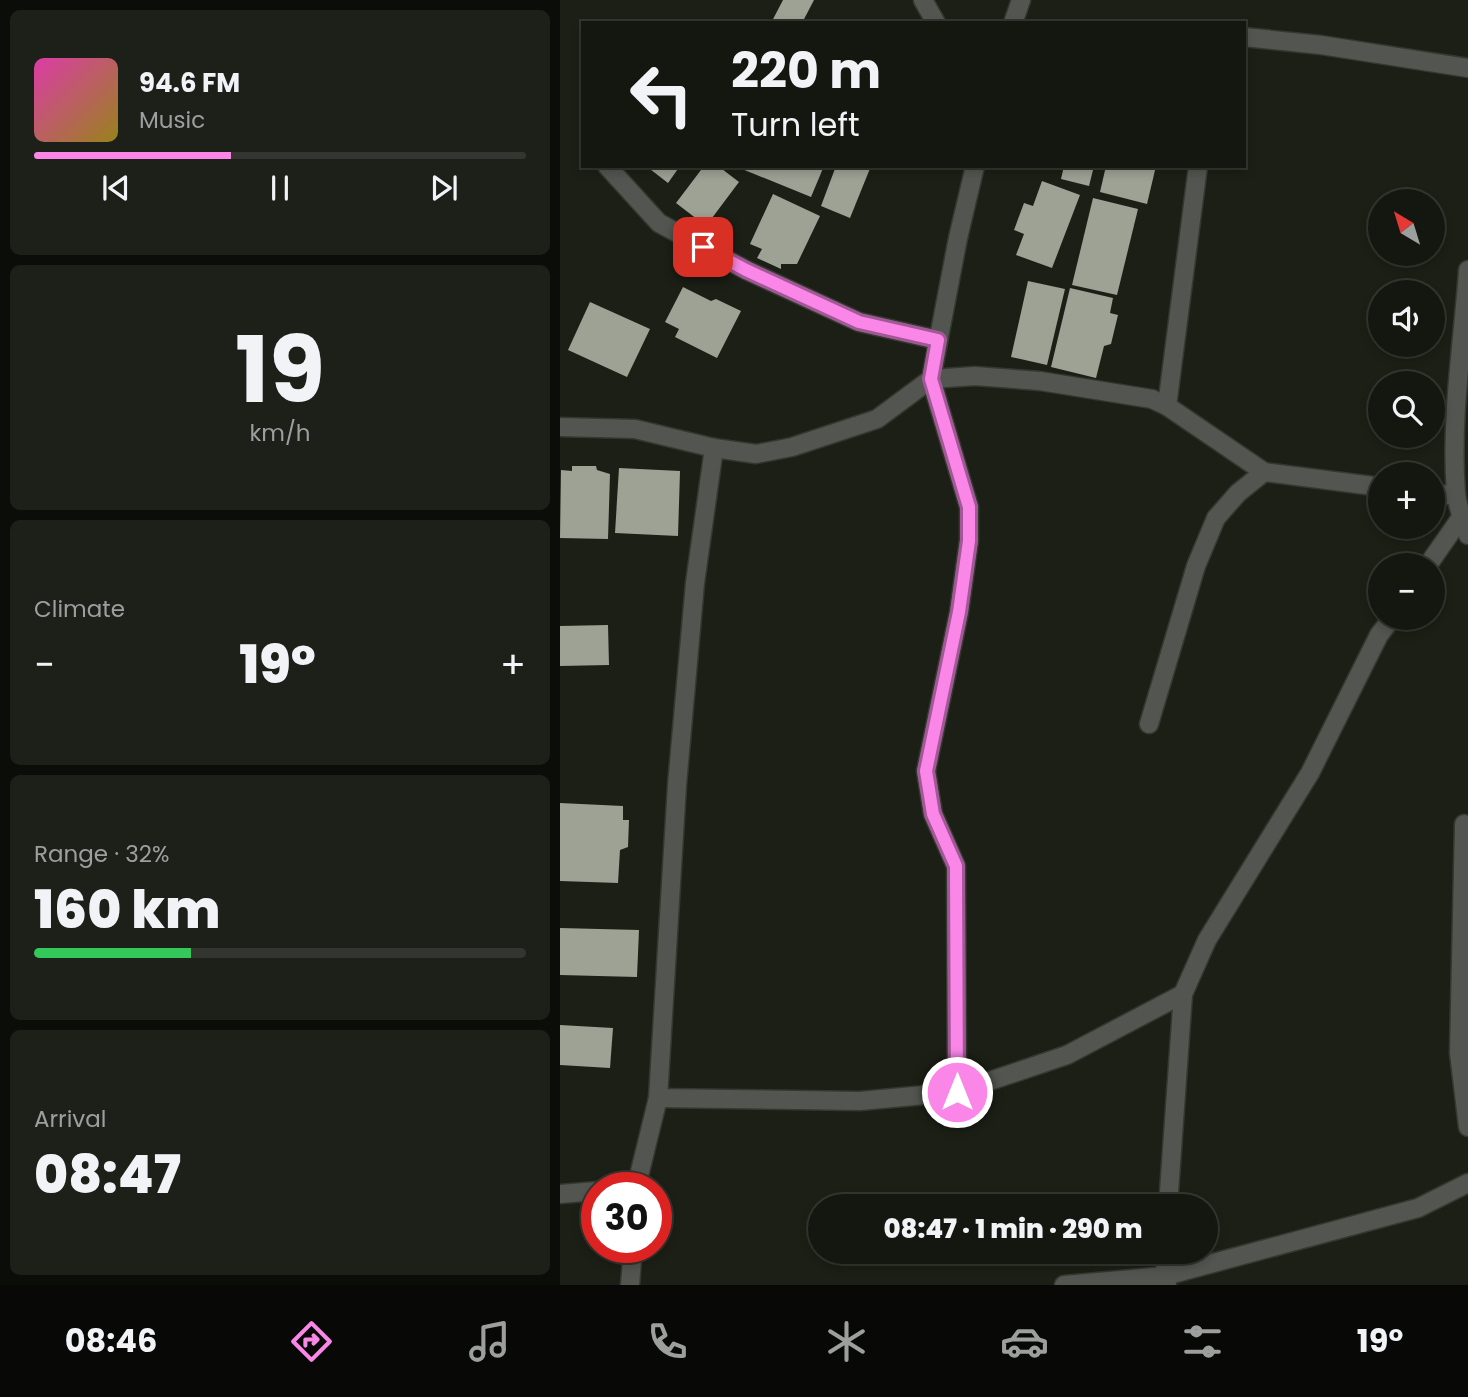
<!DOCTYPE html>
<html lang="en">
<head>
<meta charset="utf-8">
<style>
  body { margin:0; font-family:Poppins,sans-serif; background:#1d2019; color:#f1f3f6; height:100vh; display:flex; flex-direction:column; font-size:26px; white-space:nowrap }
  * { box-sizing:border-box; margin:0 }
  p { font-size:23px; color:#9d9f9f }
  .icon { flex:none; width:38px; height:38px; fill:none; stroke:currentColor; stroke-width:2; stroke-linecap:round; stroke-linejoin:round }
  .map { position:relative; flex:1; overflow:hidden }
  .drawer { display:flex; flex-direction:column; gap:10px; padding:10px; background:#0b0d09; width:560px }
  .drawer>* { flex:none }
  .top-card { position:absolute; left:21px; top:21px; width:665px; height:147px; border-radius:0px; box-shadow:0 4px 10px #0003,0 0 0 2px #333630; background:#141710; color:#f1f3f6; overflow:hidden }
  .needle { width:46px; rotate:322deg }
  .fabs { position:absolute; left:808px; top:189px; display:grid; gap:14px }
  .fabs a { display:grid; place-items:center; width:77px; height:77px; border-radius:50%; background:#141710; box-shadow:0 4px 10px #0003,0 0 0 2px #333630; font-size:35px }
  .speed { position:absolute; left:21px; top:1172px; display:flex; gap:14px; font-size:35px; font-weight:700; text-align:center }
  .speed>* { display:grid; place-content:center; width:91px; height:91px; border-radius:50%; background:#141710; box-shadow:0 4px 10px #0003,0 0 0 2px #333630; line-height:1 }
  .speed .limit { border:10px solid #d22; background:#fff; color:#111 }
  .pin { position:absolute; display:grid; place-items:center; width:60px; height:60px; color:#fff; margin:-30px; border-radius:14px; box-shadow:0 4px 10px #0006 }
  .me { position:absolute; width:77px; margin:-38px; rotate:0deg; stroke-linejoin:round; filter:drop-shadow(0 0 5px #0008) }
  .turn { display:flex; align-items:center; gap:24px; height:147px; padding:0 35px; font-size:32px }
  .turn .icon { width:91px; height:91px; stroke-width:2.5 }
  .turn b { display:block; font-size:49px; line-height:60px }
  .big { font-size:52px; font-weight:800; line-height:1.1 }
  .drawer .card { flex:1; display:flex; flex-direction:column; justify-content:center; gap:10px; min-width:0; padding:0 24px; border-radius:10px; background:#1d2019 }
  .drawer .dial { align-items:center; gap:0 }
  .dial b { font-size:91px; line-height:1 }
  .song { display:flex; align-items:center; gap:21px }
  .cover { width:84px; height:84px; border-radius:10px; background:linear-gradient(135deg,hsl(320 70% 55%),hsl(50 70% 35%)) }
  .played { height:7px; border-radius:4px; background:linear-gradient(90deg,#fa87e8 40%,#333630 40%) }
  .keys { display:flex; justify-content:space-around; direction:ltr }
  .heat { display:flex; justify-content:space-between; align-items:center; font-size:38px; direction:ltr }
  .charge { height:10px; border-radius:5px; background:linear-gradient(90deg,#34c759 32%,#333630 0) }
  .trip { position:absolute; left:248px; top:1194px; width:410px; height:70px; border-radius:35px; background:#141710; box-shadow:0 4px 10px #0003,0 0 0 2px #333630; font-weight:800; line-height:70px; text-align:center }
  .menu { display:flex; height:112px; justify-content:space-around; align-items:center; background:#080906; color:#9d9f9f }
  .menu .icon { width:49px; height:49px }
  .menu .on { color:#fa87e8 }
  .menu b { font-size:32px; color:#f1f3f6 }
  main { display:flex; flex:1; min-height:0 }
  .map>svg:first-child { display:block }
</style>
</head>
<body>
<main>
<section class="drawer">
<div class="card">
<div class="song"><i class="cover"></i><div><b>94.6 FM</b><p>Music</p></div></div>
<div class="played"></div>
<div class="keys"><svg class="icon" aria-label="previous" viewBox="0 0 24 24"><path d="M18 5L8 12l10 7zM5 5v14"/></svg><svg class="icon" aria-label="pause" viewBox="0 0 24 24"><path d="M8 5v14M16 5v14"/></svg><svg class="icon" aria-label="next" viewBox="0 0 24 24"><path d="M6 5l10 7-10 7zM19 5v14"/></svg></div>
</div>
<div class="card dial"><b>19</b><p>km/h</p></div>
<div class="card"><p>Climate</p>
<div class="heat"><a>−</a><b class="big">19°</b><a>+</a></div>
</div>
<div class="card"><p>Range · 32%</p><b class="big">160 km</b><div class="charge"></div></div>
<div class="card"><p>Arrival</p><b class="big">08:47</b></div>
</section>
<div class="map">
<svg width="908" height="1285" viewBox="0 0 908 1285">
  <rect width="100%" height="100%" fill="#1b1f15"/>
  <!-- building -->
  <g fill="#9da295">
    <path d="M223,0H254L242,23H211Z"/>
    <path d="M86,166H120L108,183Z"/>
    <path d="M144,166H158L179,182L146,226L116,203Z"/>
    <path d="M183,166H264L251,197L182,169Z"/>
    <path d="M276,166H311L290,218L261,206Z"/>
    <path d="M504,166H534L529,186L501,179Z"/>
    <path d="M546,166H596L587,204L540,192Z"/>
    <path d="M482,181L520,195L492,268L456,255L464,234L454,230L464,203L473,206Z"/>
    <path d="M213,194L260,216L237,264H221V269L197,258L202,249L190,244Z"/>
    <path d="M533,198L578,209L557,295L512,285Z"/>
    <path d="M468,281L505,289L487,365L451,357Z"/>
    <path d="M123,287L151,301L156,299L181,311L157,358L115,337L119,329L105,322Z"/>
    <path d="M510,288L553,298L550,313L558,315L551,344L544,346L536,378L491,367Z"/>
    <path d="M30,302L90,329L67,377L8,350Z"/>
    <path d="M12,466H36L37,470L50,474L48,539L0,538L1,470L12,471Z"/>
    <path d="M59,468L120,471L118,536L55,533Z"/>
    <path d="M48,625L49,665L0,666V626Z"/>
    <path d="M0,803L63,806V820H69L68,847L60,850L58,883L0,881Z"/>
    <path d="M0,928L79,930L77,977L0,975Z"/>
    <path d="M0,1025L53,1028L50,1068L0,1065Z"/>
  </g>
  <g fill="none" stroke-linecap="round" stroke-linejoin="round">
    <defs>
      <g id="minor">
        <path d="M363,0L376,23"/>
        <path d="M453,23L461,0"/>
        <path d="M684,37L761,45L908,68"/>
        <path d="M47,166L99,223L186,270L299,322L378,340"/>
        <path d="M607,406L638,166"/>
        <path d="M0,427L75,429L154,448L196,454L232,447L317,419L371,379L415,376L480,381L592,399L607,406L704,472L821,487"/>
        <path d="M873,493L896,496"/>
        <path d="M868,565L902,516"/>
        <path d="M589,724L636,566L656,518L678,493L704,472"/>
        <path d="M904,824L899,1053L908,1127"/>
        <path d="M397,1092L396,866L373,814L366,771L399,612L409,540V507L371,379L398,238L415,166"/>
        <path d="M98,1098L300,1101L397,1092L507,1055L623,994"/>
        <path d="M76,1188L98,1098L117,785L135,583L154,448"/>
        <path d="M0,1194L37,1191"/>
        <path d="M608,1206L623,994L647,940L750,773L819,635L832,618"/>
        <path d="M606,1251L605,1276L607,1285"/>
        <path d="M70,1285L73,1248"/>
        <path d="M504,1285L605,1276L858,1208L908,1183"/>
      </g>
      <path id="tertiary" d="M908,270C903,343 890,420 896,493C897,507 904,522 908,535"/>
    </defs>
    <!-- minor casing -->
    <use href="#minor" stroke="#35382f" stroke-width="21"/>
    <!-- tertiary casing -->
    <use href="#tertiary" stroke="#35382f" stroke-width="21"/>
    <!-- minor -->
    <use href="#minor" stroke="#535550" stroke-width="18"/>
    <!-- tertiary -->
    <use href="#tertiary" stroke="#535550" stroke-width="18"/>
  </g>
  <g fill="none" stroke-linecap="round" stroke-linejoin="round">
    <defs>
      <path id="route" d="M143,247L186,270L299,322L378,340L371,379L409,507V541L399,612L366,771L373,814L396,866L397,1092"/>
    </defs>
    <!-- route casing -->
    <use href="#route" stroke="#a25897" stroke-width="18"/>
    <!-- route -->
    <use href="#route" stroke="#fa87e8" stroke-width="12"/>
  </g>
</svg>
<div class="fabs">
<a><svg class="needle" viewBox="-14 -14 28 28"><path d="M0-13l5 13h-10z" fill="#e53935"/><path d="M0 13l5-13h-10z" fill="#9d9f9f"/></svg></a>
<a><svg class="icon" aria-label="sound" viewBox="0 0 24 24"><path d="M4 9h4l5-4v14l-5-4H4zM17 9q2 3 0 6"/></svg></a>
<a><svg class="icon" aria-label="search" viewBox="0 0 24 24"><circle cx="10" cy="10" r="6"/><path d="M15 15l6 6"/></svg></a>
<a>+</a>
<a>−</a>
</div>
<div class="speed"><div class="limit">30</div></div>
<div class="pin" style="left:143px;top:247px;background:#d93025"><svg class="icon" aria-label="arrive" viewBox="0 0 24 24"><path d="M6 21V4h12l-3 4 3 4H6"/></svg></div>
<svg class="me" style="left:397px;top:1092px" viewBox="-20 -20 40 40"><circle r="17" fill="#fa87e8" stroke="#fff" stroke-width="3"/><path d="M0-11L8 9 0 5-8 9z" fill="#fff"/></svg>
<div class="trip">08:47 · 1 min · 290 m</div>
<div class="top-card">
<div class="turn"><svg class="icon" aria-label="left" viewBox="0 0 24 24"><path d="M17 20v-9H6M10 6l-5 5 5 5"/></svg><div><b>220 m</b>Turn left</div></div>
</div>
</div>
</main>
<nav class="menu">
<b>08:46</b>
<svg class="icon on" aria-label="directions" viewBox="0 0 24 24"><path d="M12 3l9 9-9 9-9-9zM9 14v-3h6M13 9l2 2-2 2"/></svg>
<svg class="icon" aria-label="music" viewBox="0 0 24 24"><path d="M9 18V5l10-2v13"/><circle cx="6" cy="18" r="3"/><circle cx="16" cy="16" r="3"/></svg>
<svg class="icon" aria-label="phone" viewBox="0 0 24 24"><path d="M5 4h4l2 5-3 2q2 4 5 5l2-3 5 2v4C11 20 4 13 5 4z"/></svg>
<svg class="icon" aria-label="climate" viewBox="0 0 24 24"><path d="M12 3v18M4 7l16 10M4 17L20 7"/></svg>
<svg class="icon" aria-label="car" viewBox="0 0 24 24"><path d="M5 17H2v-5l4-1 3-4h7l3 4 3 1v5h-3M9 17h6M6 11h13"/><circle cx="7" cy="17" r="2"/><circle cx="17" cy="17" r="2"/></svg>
<svg class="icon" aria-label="filters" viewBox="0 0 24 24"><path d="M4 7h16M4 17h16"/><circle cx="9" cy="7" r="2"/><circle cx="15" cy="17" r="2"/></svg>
<b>19°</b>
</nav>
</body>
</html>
